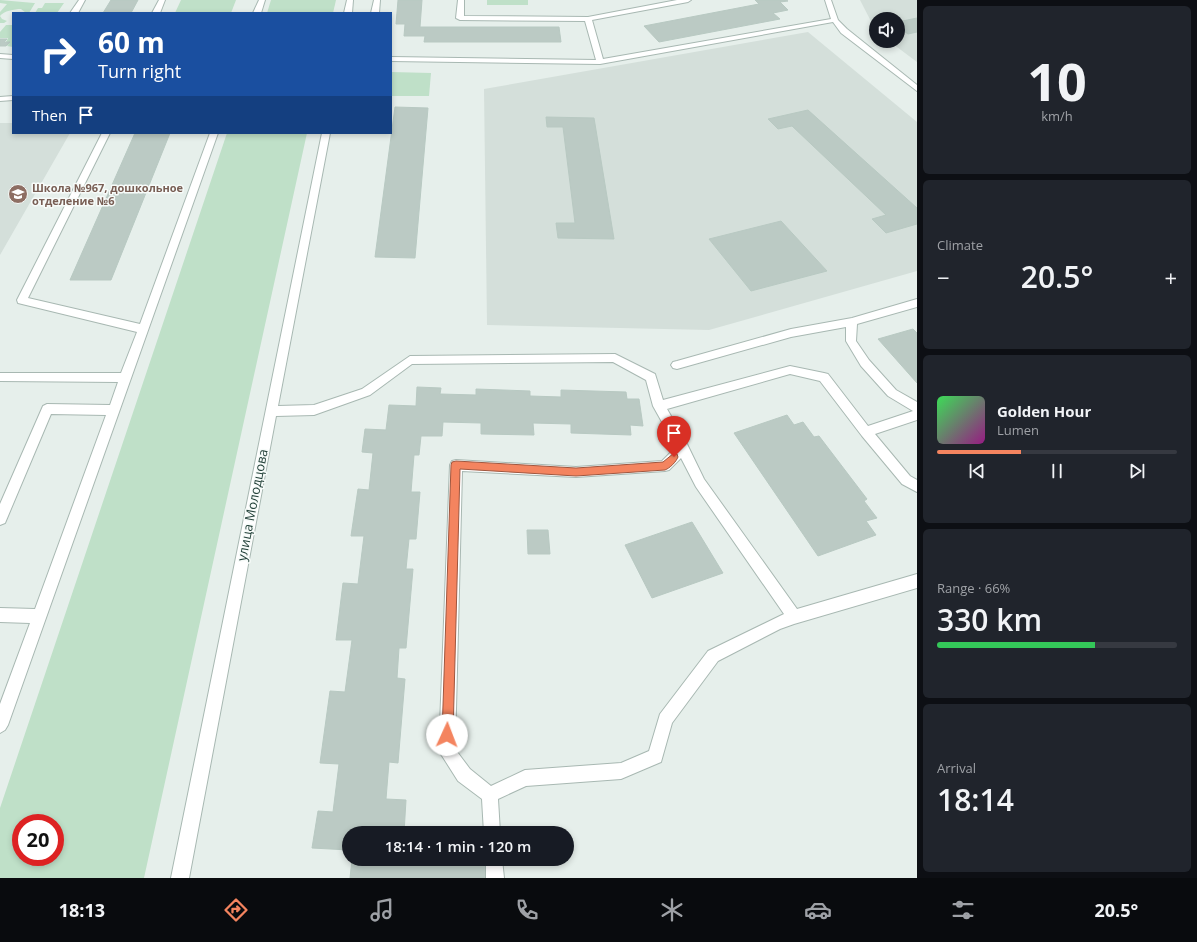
<!DOCTYPE html>
<html lang="en">
<head>
<meta charset="utf-8">
<style>
  body { margin:0; font-family:"Open Sans",sans-serif; background:#20242c; color:#f1f3f6; height:100vh; display:flex; flex-direction:column; font-size:15px; white-space:nowrap }
  * { box-sizing:border-box; margin:0 }
  p { font-size:13px; color:#9ea1a6 }
  .icon { flex:none; width:22px; height:22px; fill:none; stroke:currentColor; stroke-width:2; stroke-linecap:round; stroke-linejoin:round }
  .map { position:relative; flex:1; overflow:hidden }
  .drawer { display:flex; flex-direction:column; gap:6px; padding:6px; background:#0d0f14; width:280px }
  .drawer>* { flex:none }
  .hud { position:absolute; left:12px; top:12px; width:380px; height:122px; border-radius:0px; box-shadow:0 2px 6px #0003; background:#1a4fa0; color:#fff; overflow:hidden }
  .fabs { position:absolute; left:869px; top:12px; display:grid; gap:8px }
  .fabs a { display:grid; place-items:center; width:36px; height:36px; border-radius:50%; background:#171b24; box-shadow:0 2px 6px #0003; font-size:20px }
  .speed { position:absolute; left:12px; top:814px; display:flex; gap:8px; font-size:20px; font-weight:700; text-align:center }
  .speed>* { display:grid; place-content:center; width:52px; height:52px; border-radius:50%; background:#171b24; box-shadow:0 2px 6px #0003; line-height:1 }
  .speed .limit { border:6px solid #d22; background:#fff; color:#111 }
  .pin { position:absolute; display:grid; place-items:center; width:34px; height:34px; color:#fff; margin:-41px -17px; border-radius:50% 50% 50% 0; rotate:-45deg; box-shadow:0 0 4px #0007 }
  .pin .icon { rotate:45deg }
  .me { position:absolute; width:44px; margin:-22px; rotate:2deg; stroke-linejoin:round; filter:drop-shadow(0 0 3px #0008) }
  .turn { display:flex; align-items:center; gap:14px; height:84px; padding:0 20px; font-size:18px }
  .turn .icon { width:52px; height:52px; stroke-width:2.5 }
  .turn b { display:block; font-size:28px; line-height:34px }
  .then { display:flex; align-items:center; height:38px; padding:0 20px; background:#0003; gap:8px; font-size:15px }
  .big { font-size:30px; font-weight:600; line-height:1.1 }
  .drawer .card { flex:1; display:flex; flex-direction:column; justify-content:center; gap:6px; min-width:0; padding:0 14px; border-radius:6px; background:#20242c }
  .drawer .dial { align-items:center; gap:0 }
  .dial b { font-size:52px; line-height:1 }
  .song { display:flex; align-items:center; gap:12px }
  .cover { width:48px; height:48px; border-radius:6px; background:linear-gradient(135deg,hsl(130 70% 55%),hsl(310 70% 35%)) }
  .played { height:4px; border-radius:2px; background:linear-gradient(90deg,#f4845f 35%,#363941 35%) }
  .keys { display:flex; justify-content:space-around; direction:ltr }
  .heat { display:flex; justify-content:space-between; align-items:center; font-size:22px; direction:ltr }
  .charge { height:6px; border-radius:3px; background:linear-gradient(90deg,#34c759 66%,#363941 0) }
  .trip { position:absolute; left:342px; top:826px; width:232px; height:40px; border-radius:20px; background:#171b24; box-shadow:0 2px 6px #0003; font-weight:600; line-height:40px; text-align:center }
  .menu { display:flex; height:64px; justify-content:space-around; align-items:center; background:#090b0e; color:#9ea1a6 }
  .menu .icon { width:28px; height:28px }
  .menu .on { color:#f4845f }
  .menu b { font-size:18px; color:#f1f3f6 }
  main { display:flex; flex:1; min-height:0 }
  .map>svg:first-child { display:block }
</style>
</head>
<body>
<main>
<div class="map">
<svg width="917" height="878" viewBox="0 0 917 878">
  <rect width="100%" height="100%" fill="#e6efeb"/>
  <!-- built -->
  <g fill="#d4dfda">
    <path d="M860,0H917V62L889,41H898V19H876V31Z"/>
    <path d="M808,32L917,122V271L709,330L487,325L484,89Z"/>
    <path d="M0,123H13V133H70L0,255Z"/>
  </g>
  <!-- green -->
  <g fill="#bfe0c8" fill-rule="evenodd">
    <path d="M0,0L34,3H35L29,13H26L21,9C14,9 4,11 0,16L2,19L7,21L4,23H0V12L7,4L0,3Z"/>
    <path d="M181,0H236L231,13H175Z"/>
    <path d="M271,0H336L333,13H267Z"/>
    <rect x="487" y="0" width="41" height="5"/>
    <path d="M45,3H64L57,13H35L38,8H42Z"/>
    <path d="M6,25H13V47L7,46L10,42H6L8,38H0V32Z"/>
    <path d="M391,72L431,73L429,96H391Z"/>
    <path d="M227,133H307L144,878H0V808ZM21,823H55V857H21Z"/>
  </g>
  <!-- building -->
  <g fill="#bbcac4" stroke="#b8c9c2">
    <path d="M111,0H138L131,13H103Z"/>
    <path d="M398,0H422L420,27H559L561,42H424L425,36H404L405,24H396Z"/>
    <path d="M755,0H786L788,1L780,2L788,10L773,13L780,19L659,42L644,26L759,4Z"/>
    <path d="M917,18V32L908,34L898,27V22Z"/>
    <path d="M0,39H7L4,42H10L6,46H0Z"/>
    <path d="M395,107L428,108L415,258L375,257Z"/>
    <path d="M808,110L917,208V224L886,233L872,219L886,215L792,126L778,129L768,119Z"/>
    <path d="M546,117L594,118L614,239L558,238L556,223H575L563,127H547Z"/>
    <path d="M135,133H170L111,280H70Z"/>
    <path d="M781,221L827,271L751,291L709,239Z"/>
    <path d="M913,329L917,333V383L878,339Z"/>
    <path d="M417,387L441,388L440,394L476,395V389L530,391V396L561,397V390L626,392L627,399H639L643,426L630,425L631,435L571,433V424L533,423L534,435L481,434V423L443,422L442,436H421L419,455H414L411,492H420L416,539H409L406,569H413L406,648H399L397,678L405,679L398,763L389,762L386,799L406,800L404,833H349V850L312,848L318,811L333,812L339,764L320,763L330,691L345,692L352,640H336L343,583L358,584L364,536H351L358,489L369,490L373,453L362,452L365,429L386,430L389,405L416,406Z"/>
    <path d="M787,415L794,425L803,422L814,437L819,436L867,499L864,501L877,518L866,521L876,535L818,556L734,433Z"/>
    <path d="M692,522L723,573L652,598L625,545Z"/>
    <path d="M527,530H548L550,554H528Z"/>
    <path d="M352,859H446L487,861V878H350Z"/>
  </g>
  <g fill="none" stroke-linecap="round" stroke-linejoin="round">
    <defs>
      <g id="minor">
        <path d="M79,0H85L78,13H70Z"/>
        <path d="M159,0H165L160,13H152Z"/>
        <path d="M259,0H265L261,13H253Z"/>
        <path d="M347,0H353L352,13H344Z"/>
        <path d="M374,0H380L379,13H371Z"/>
        <path d="M458,0H464V16L588,17L677,0H691L688,2L592,20L603,59L831,19L825,0H831L838,20L847,29L917,85V91L841,33L833,22L600,64L391,61V57L596,60L585,21L460,20L456,18Z"/>
        <path d="M0,54L13,55V59L0,58Z"/>
        <path d="M13,96V100L0,101V97Z"/>
        <path d="M102,133H110L28,298L140,324L210,133H218L8,725L5,730L0,733V704L30,623L0,622V608L35,609L106,415L51,414L5,523L0,525V504L43,406L47,404L110,405L118,382L0,381V373H121L137,332L22,304L18,303L17,300Z"/>
        <path d="M322,133H330L278,406L314,405L362,389L410,356L615,354L655,374L663,400L790,366L824,373L828,374L868,426L913,411L888,396L861,366L846,341V327L791,337L677,369L673,368L671,365L673,362L677,361L791,329L852,318L917,299V307L857,324L856,341L869,360L896,390L917,402V420L875,434L910,476L917,480V492L902,484L862,436L820,381L790,374L667,409L687,444L704,479L797,609L917,574V588L794,624L780,629L718,661L672,723L661,762L621,779L526,786L498,799L500,833H484L482,799L458,781L439,751L450,465L452,461L456,460L576,467L662,461L676,447L653,406L646,380L613,362L412,364L370,395L314,415L276,416L189,878H171ZM681,458L696,487L784,614L708,651L660,714L649,751L621,763L525,770L491,786L470,769L455,749L462,471L576,477L665,471L669,470Z"/>
        <path d="M486,859H502L504,878H486Z"/>
      </g>
    </defs>
    <!-- minor casing -->
    <use href="#minor" stroke="#a8b8b2" stroke-width="2"/>
    <!-- minor -->
    <use href="#minor" fill="#fff" fill-rule="evenodd"/>
  </g>
  <!-- route -->
  <path fill="#f4845f" stroke="#9f563e" d="M674,453L677,454L678,457C676,462 670,468 665,470L576,476L460,469L453,735L452,739L447,741L443,739L442,735L451,465L452,462L456,461L576,468L663,462Z"/>
  <!-- icons -->
  <defs>
    <symbol id="school-disc" viewBox="-11 -11 22 22"><circle r="9.5" fill="#8d6e63" stroke="#f7fbf9"/><path d="M0-5L7-2L0 1L-7-2ZM-4 1L0 2.5L4 1V4Q0 6-4 4Z" fill="#fff"/></symbol>
  </defs>
  <g fill-rule="evenodd">
    <use href="#school-disc" x="7" y="183" width="22" height="22"/>
  </g>
  <g text-anchor="middle" stroke-width="3" stroke-linejoin="round" paint-order="stroke">
    <!-- far-education labels -->
    <g font-size="11" font-weight="bold" fill="#785e54" stroke="#f7fbf9" text-anchor="start">
      <text x="32" y="192">Школа №967, дошкольное<tspan x="32" dy="13">отделение №6</tspan></text>
    </g>
    <!-- street labels -->
    <g font-size="13" fill="#24423a" stroke="#f7fbf9">
      <text transform="translate(252 505) rotate(-79)" y="5">улица Молодцова</text>
    </g>
  </g>
</svg>
<div class="fabs">
<a><svg class="icon" aria-label="sound" viewBox="0 0 24 24"><path d="M4 9h4l5-4v14l-5-4H4zM17 9q2 3 0 6"/></svg></a>
</div>
<div class="speed"><div class="limit">20</div></div>
<div class="pin" style="left:674px;top:457px;background:#d93025"><svg class="icon" aria-label="arrive" viewBox="0 0 24 24"><path d="M6 21V4h12l-3 4 3 4H6"/></svg></div>
<svg class="me" style="left:447px;top:735px" viewBox="-20 -20 40 40"><circle r="19" fill="#fff"/><path d="M0-13L10 11 0 6-10 11z" fill="#f4845f"/></svg>
<div class="trip">18:14 · 1 min · 120 m</div>
<div class="hud">
<div class="turn"><svg class="icon" aria-label="right" viewBox="0 0 24 24"><path d="M7 20v-9h11M14 6l5 5-5 5"/></svg><div><b>60 m</b>Turn right</div></div>
<div class="then">Then<svg class="icon" aria-label="arrive" viewBox="0 0 24 24"><path d="M6 21V4h12l-3 4 3 4H6"/></svg></div>
</div>
</div>
<section class="drawer">
<div class="card dial"><b>10</b><p>km/h</p></div>
<div class="card"><p>Climate</p>
<div class="heat"><a>−</a><b class="big">20.5°</b><a>+</a></div>
</div>
<div class="card">
<div class="song"><i class="cover"></i><div><b>Golden Hour</b><p>Lumen</p></div></div>
<div class="played"></div>
<div class="keys"><svg class="icon" aria-label="previous" viewBox="0 0 24 24"><path d="M18 5L8 12l10 7zM5 5v14"/></svg><svg class="icon" aria-label="pause" viewBox="0 0 24 24"><path d="M8 5v14M16 5v14"/></svg><svg class="icon" aria-label="next" viewBox="0 0 24 24"><path d="M6 5l10 7-10 7zM19 5v14"/></svg></div>
</div>
<div class="card"><p>Range · 66%</p><b class="big">330 km</b><div class="charge"></div></div>
<div class="card"><p>Arrival</p><b class="big">18:14</b></div>
</section>
</main>
<nav class="menu">
<b>18:13</b>
<svg class="icon on" aria-label="directions" viewBox="0 0 24 24"><path d="M12 3l9 9-9 9-9-9zM9 14v-3h6M13 9l2 2-2 2"/></svg>
<svg class="icon" aria-label="music" viewBox="0 0 24 24"><path d="M9 18V5l10-2v13"/><circle cx="6" cy="18" r="3"/><circle cx="16" cy="16" r="3"/></svg>
<svg class="icon" aria-label="phone" viewBox="0 0 24 24"><path d="M5 4h4l2 5-3 2q2 4 5 5l2-3 5 2v4C11 20 4 13 5 4z"/></svg>
<svg class="icon" aria-label="climate" viewBox="0 0 24 24"><path d="M12 3v18M4 7l16 10M4 17L20 7"/></svg>
<svg class="icon" aria-label="car" viewBox="0 0 24 24"><path d="M5 17H2v-5l4-1 3-4h7l3 4 3 1v5h-3M9 17h6M6 11h13"/><circle cx="7" cy="17" r="2"/><circle cx="17" cy="17" r="2"/></svg>
<svg class="icon" aria-label="filters" viewBox="0 0 24 24"><path d="M4 7h16M4 17h16"/><circle cx="9" cy="7" r="2"/><circle cx="15" cy="17" r="2"/></svg>
<b>20.5°</b>
</nav>
</body>
</html>
